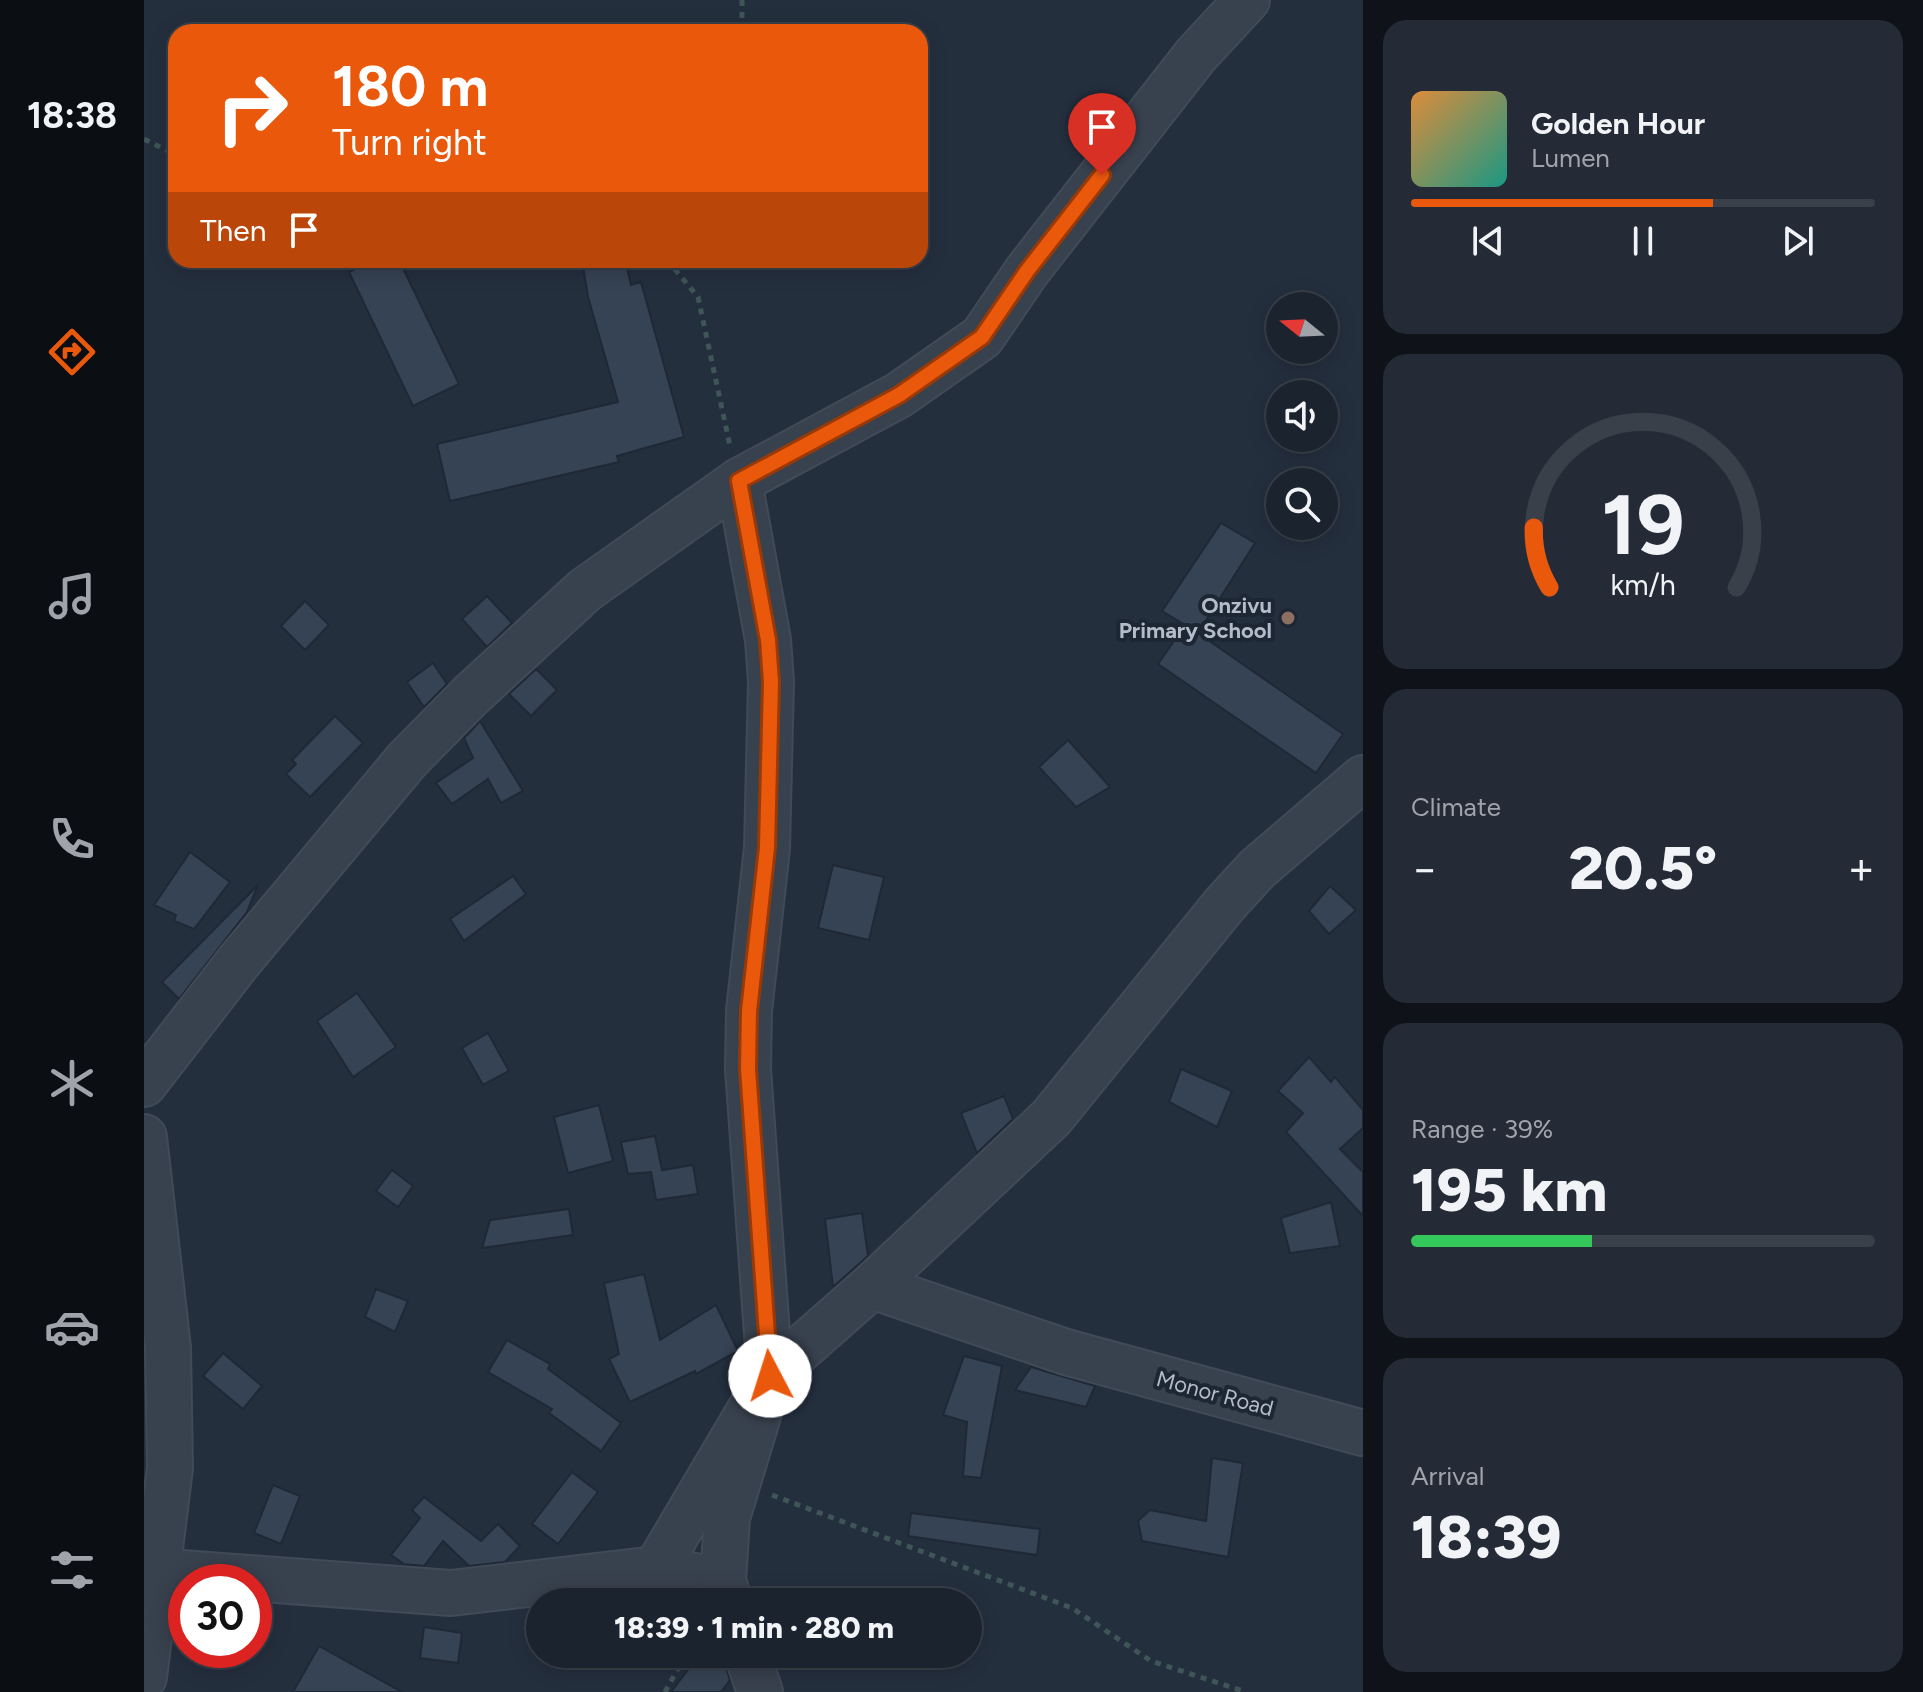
<!DOCTYPE html>
<html lang="en">
<head>
<meta charset="utf-8">
<style>
  body { margin:0; font-family:Figtree,sans-serif; background:#242b36; color:#f1f3f6; height:100vh; display:flex; flex-direction:column; font-size:30px; white-space:nowrap }
  * { box-sizing:border-box; margin:0 }
  p { font-size:26px; color:#a0a4aa }
  .icon { flex:none; width:44px; height:44px; fill:none; stroke:currentColor; stroke-width:2; stroke-linecap:round; stroke-linejoin:round }
  .map { position:relative; flex:1; overflow:hidden }
  .panel { display:flex; flex-direction:column; gap:20px; padding:20px; background:#0f1319; width:560px }
  .panel>* { flex:none }
  .top-card { position:absolute; left:24px; top:24px; width:760px; height:244px; border-radius:24px; box-shadow:0 4px 20px #0003,0 0 0 2px #39404a; background:#ea580c; color:#fff; overflow:hidden }
  .needle { width:52px; rotate:288deg }
  .buttons { position:absolute; left:1122px; top:292px; display:grid; gap:16px }
  .buttons a { display:grid; place-items:center; width:72px; height:72px; border-radius:50%; background:#1b232e; box-shadow:0 4px 20px #0003,0 0 0 2px #39404a; font-size:40px }
  .speed { position:absolute; left:24px; top:1564px; display:flex; gap:16px; font-size:40px; font-weight:700; text-align:center }
  .speed>* { display:grid; place-content:center; width:104px; height:104px; border-radius:50%; background:#1b232e; box-shadow:0 4px 20px #0003,0 0 0 2px #39404a; line-height:1 }
  .speed .limit { border:12px solid #d22; background:#fff; color:#111 }
  .pin { position:absolute; display:grid; place-items:center; width:68px; height:68px; color:#fff; margin:-82px -34px; border-radius:50% 50% 50% 0; rotate:-45deg; box-shadow:0 0 8px #0007 }
  .pin .icon { rotate:45deg }
  .me { position:absolute; width:88px; margin:-44px; rotate:355deg; stroke-linejoin:round; filter:drop-shadow(0 0 6px #0008) }
  .turn { display:flex; align-items:center; gap:28px; height:168px; padding:0 32px; font-size:36px }
  .turn .icon { width:104px; height:104px; stroke-width:2.5 }
  .turn b { display:block; font-size:56px; line-height:68px }
  .then { display:flex; align-items:center; height:76px; padding:0 32px; background:#0003; gap:16px; font-size:30px }
  .big { font-size:60px; font-weight:800; line-height:1.1 }
  .panel .widget { flex:1; display:flex; flex-direction:column; justify-content:center; gap:12px; min-width:0; padding:0 28px; border-radius:24px; background:#242b36 }
  .panel .dial { align-items:center; gap:0 }
  .dial svg { height:208px; overflow:visible; fill:none; stroke:#39404a; stroke-width:7; stroke-linecap:round; text-anchor:middle }
  .dial text { fill:#f1f3f6; stroke:none }
  .song { display:flex; align-items:center; gap:24px }
  .cover { width:96px; height:96px; border-radius:12px; background:linear-gradient(135deg,hsl(30 70% 55%),hsl(170 70% 35%)) }
  .played { height:8px; border-radius:4px; background:linear-gradient(90deg,#ea580c 65%,#39404a 65%) }
  .keys { display:flex; justify-content:space-around; direction:ltr }
  .heat { display:flex; justify-content:space-between; align-items:center; font-size:44px; direction:ltr }
  .charge { height:12px; border-radius:6px; background:linear-gradient(90deg,#34c759 39%,#39404a 0) }
  .trip { position:absolute; left:382px; top:1588px; width:456px; height:80px; border-radius:40px; background:#1b232e; box-shadow:0 4px 20px #0003,0 0 0 2px #39404a; font-weight:800; line-height:80px; text-align:center }
  main { display:flex; flex:1; min-height:0 }
  .tabs { display:flex; flex-direction:column; width:144px; justify-content:space-around; align-items:center; background:#0b0e12; color:#a0a4aa }
  .tabs .icon { width:56px; height:56px }
  .tabs .selected { color:#ea580c }
  .tabs b { font-size:36px; color:#f1f3f6 }
  .map>svg:first-child { display:block }
</style>
</head>
<body>
<main>
<nav class="tabs">
<b>18:38</b>
<svg class="icon selected" aria-label="directions" viewBox="0 0 24 24"><path d="M12 3l9 9-9 9-9-9zM9 14v-3h6M13 9l2 2-2 2"/></svg>
<svg class="icon" aria-label="music" viewBox="0 0 24 24"><path d="M9 18V5l10-2v13"/><circle cx="6" cy="18" r="3"/><circle cx="16" cy="16" r="3"/></svg>
<svg class="icon" aria-label="phone" viewBox="0 0 24 24"><path d="M5 4h4l2 5-3 2q2 4 5 5l2-3 5 2v4C11 20 4 13 5 4z"/></svg>
<svg class="icon" aria-label="climate" viewBox="0 0 24 24"><path d="M12 3v18M4 7l16 10M4 17L20 7"/></svg>
<svg class="icon" aria-label="car" viewBox="0 0 24 24"><path d="M5 17H2v-5l4-1 3-4h7l3 4 3 1v5h-3M9 17h6M6 11h13"/><circle cx="7" cy="17" r="2"/><circle cx="17" cy="17" r="2"/></svg>
<svg class="icon" aria-label="filters" viewBox="0 0 24 24"><path d="M4 7h16M4 17h16"/><circle cx="9" cy="7" r="2"/><circle cx="15" cy="17" r="2"/></svg>
</nav>
<div class="map">
<svg width="1219" height="1692" viewBox="0 0 1219 1692">
  <rect width="100%" height="100%" fill="#242f3e"/>
  <!-- building -->
  <g fill="#364354" stroke="#1f2835" stroke-width="2">
    <path d="M230,260H255L315,384L269,406L205,272Z"/>
    <path d="M438,260H481L487,285L497,282L540,437L473,456L475,462L306,501L293,444L474,402L444,297Z"/>
    <path d="M1077,523L1111,543L1054,633L1199,734L1172,773L1014,664L1041,625L1018,611Z"/>
    <path d="M343,596L368,623L343,647L318,619Z"/>
    <path d="M161,601L185,625L161,650L137,626Z"/>
    <path d="M289,663L303,684L280,707L263,682Z"/>
    <path d="M392,669L413,690L387,716L365,694Z"/>
    <path d="M191,716L219,743L166,797L142,774L152,764L148,760Z"/>
    <path d="M336,721L379,791L357,803L344,779L308,804L292,783L329,758L320,738Z"/>
    <path d="M924,740L966,787L932,807L895,767Z"/>
    <path d="M46,852L86,882L50,929L30,921L32,915L10,905Z"/>
    <path d="M689,865L740,877L725,940L674,928Z"/>
    <path d="M369,876L382,894L320,941L306,919Z"/>
    <path d="M114,885L103,912L35,999L18,982Z"/>
    <path d="M1186,886L1212,910L1185,934L1165,911Z"/>
    <path d="M213,993L252,1047L209,1077L173,1021Z"/>
    <path d="M344,1033L365,1071L339,1085L318,1048Z"/>
    <path d="M1165,1057L1187,1082L1191,1077L1219,1110V1128L1196,1149L1219,1172V1216L1142,1132L1159,1113L1134,1091Z"/>
    <path d="M1037,1069L1088,1091L1073,1127L1025,1102Z"/>
    <path d="M860,1096L869,1119L833,1153L817,1113Z"/>
    <path d="M455,1105L469,1161L424,1173L410,1117Z"/>
    <path d="M511,1136L518,1170L549,1165L554,1194L512,1200L507,1172L484,1174L477,1142Z"/>
    <path d="M248,1170L269,1186L254,1207L232,1191Z"/>
    <path d="M1187,1202L1196,1246L1146,1253L1137,1218Z"/>
    <path d="M425,1209L429,1235L338,1248L346,1220Z"/>
    <path d="M718,1213L724,1256L689,1287L681,1219Z"/>
    <path d="M500,1274L516,1340L572,1305L594,1351L552,1374L551,1371L486,1402L465,1359L475,1354L460,1283Z"/>
    <path d="M232,1289L264,1301L251,1332L221,1317Z"/>
    <path d="M363,1340L406,1364L404,1369L477,1423L457,1451L405,1413L408,1409L344,1372Z"/>
    <path d="M79,1353L118,1386L99,1409L59,1376Z"/>
    <path d="M820,1356L858,1366L837,1478L819,1476L823,1422L799,1415Z"/>
    <path d="M887,1367L951,1386L942,1407L871,1390Z"/>
    <path d="M1068,1458L1099,1463L1084,1557L998,1541L994,1521L1006,1510L1062,1521Z"/>
    <path d="M428,1472L454,1492L414,1544L388,1524Z"/>
    <path d="M129,1485L156,1496L137,1544L110,1533Z"/>
    <path d="M280,1497L337,1541L354,1524L376,1546L361,1562L325,1566L299,1541L280,1566L260,1564L247,1555L276,1518L268,1510Z"/>
    <path d="M767,1513L896,1529L893,1555L764,1536Z"/>
    <path d="M280,1627L318,1633L314,1663L276,1658Z"/>
    <path d="M175,1646L258,1692H149Z"/>
    <path d="M556,1654H573L579,1658L586,1680L577,1692H527Z"/>
  </g>
  <g fill="none" stroke-linecap="round" stroke-linejoin="round">
    <defs>
      <g id="minor">
        <path d="M0,1084L96,960L263,760L327,695L441,590L595,481L755,395L838,337L883,271L1052,55L1103,0"/>
        <path d="M0,1137L24,1348L26,1468L0,1677"/>
        <path d="M728,1286L922,1352L1219,1433"/>
        <path d="M512,1569L626,1376L728,1286L907,1118L1081,904L1113,869L1219,778"/>
        <path d="M12,1571L307,1593L512,1569L579,1581"/>
        <path d="M586,1602L579,1581L583,1518L626,1376L604,1069L605,1011L623,848L627,682L624,640L595,481"/>
        <path d="M603,1654L616,1692"/>
      </g>
    </defs>
    <!-- minor casing -->
    <use href="#minor" stroke="#414a57" stroke-width="48"/>
    <!-- path -->
    <g stroke="#3f5557" stroke-width="5" stroke-dasharray="6 6" stroke-linecap="butt">
      <path d="M598,0V32"/>
      <path d="M0,139L32,155"/>
      <path d="M523,260L554,297L586,446"/>
      <path d="M628,1495L928,1608L1007,1661L1102,1692"/>
      <path d="M521,1692L542,1654"/>
    </g>
    <!-- minor -->
    <use href="#minor" stroke="#38414e" stroke-width="44"/>
  </g>
  <g fill="none" stroke-linecap="round" stroke-linejoin="round">
    <defs>
      <path id="route" d="M626,1376L604,1069L605,1011L623,848L627,682L624,640L595,481L755,395L838,337L883,271L958,175"/>
    </defs>
    <!-- route casing -->
    <use href="#route" stroke="#983908" stroke-width="20"/>
    <!-- route -->
    <use href="#route" stroke="#ea580c" stroke-width="14"/>
  </g>
  <!-- markers -->
  <circle fill="#8d6e63" stroke="#1d2633" stroke-width="3" cx="1144" cy="618" r="8"/>
  <g text-anchor="middle" stroke-width="8" stroke-linejoin="round" paint-order="stroke">
    <!-- poi labels -->
    <g font-size="22" font-weight="bold" fill="#b4bcc9" stroke="#1d2633" text-anchor="end">
      <text x="1128" y="613">Onzivu<tspan x="1128" dy="25">Primary School</tspan></text>
    </g>
    <!-- street labels -->
    <g font-size="22" fill="#b4bcc9" stroke="#1d2633">
      <text transform="translate(1071 1393) rotate(15)" y="8">Monor Road</text>
    </g>
  </g>
</svg>
<div class="buttons">
<a><svg class="needle" viewBox="-14 -14 28 28"><path d="M0-13l5 13h-10z" fill="#e53935"/><path d="M0 13l5-13h-10z" fill="#a0a4aa"/></svg></a>
<a><svg class="icon" aria-label="sound" viewBox="0 0 24 24"><path d="M4 9h4l5-4v14l-5-4H4zM17 9q2 3 0 6"/></svg></a>
<a><svg class="icon" aria-label="search" viewBox="0 0 24 24"><circle cx="10" cy="10" r="6"/><path d="M15 15l6 6"/></svg></a>
</div>
<div class="speed"><div class="limit">30</div></div>
<div class="pin" style="left:958px;top:175px;background:#d93025"><svg class="icon" aria-label="arrive" viewBox="0 0 24 24"><path d="M6 21V4h12l-3 4 3 4H6"/></svg></div>
<svg class="me" style="left:626px;top:1376px" viewBox="-20 -20 40 40"><circle r="19" fill="#fff"/><path d="M0-13L10 11 0 6-10 11z" fill="#ea580c"/></svg>
<div class="trip">18:39 · 1 min · 280 m</div>
<div class="top-card">
<div class="turn"><svg class="icon" aria-label="right" viewBox="0 0 24 24"><path d="M7 20v-9h11M14 6l5 5-5 5"/></svg><div><b>180 m</b>Turn right</div></div>
<div class="then">Then<svg class="icon" aria-label="arrive" viewBox="0 0 24 24"><path d="M6 21V4h12l-3 4 3 4H6"/></svg></div>
</div>
</div>
<section class="panel">
<div class="widget">
<div class="song"><i class="cover"></i><div><b>Golden Hour</b><p>Lumen</p></div></div>
<div class="played"></div>
<div class="keys"><svg class="icon" aria-label="previous" viewBox="0 0 24 24"><path d="M18 5L8 12l10 7zM5 5v14"/></svg><svg class="icon" aria-label="pause" viewBox="0 0 24 24"><path d="M8 5v14M16 5v14"/></svg><svg class="icon" aria-label="next" viewBox="0 0 24 24"><path d="M6 5l10 7-10 7zM19 5v14"/></svg></div>
</div>
<div class="widget dial"><svg viewBox="0 0 100 80">
<path d="M14 69A42 42 0 1 1 86 69"/>
<path d="M14 69A42 42 0 0 1 8 46" stroke="#ea580c"/>
<text x="50" y="56" font-size="32" font-weight="700">19</text>
<text x="50" y="72" font-size="11">km/h</text>
</svg></div>
<div class="widget"><p>Climate</p>
<div class="heat"><a>−</a><b class="big">20.5°</b><a>+</a></div>
</div>
<div class="widget"><p>Range · 39%</p><b class="big">195 km</b><div class="charge"></div></div>
<div class="widget"><p>Arrival</p><b class="big">18:39</b></div>
</section>
</main>
</body>
</html>
